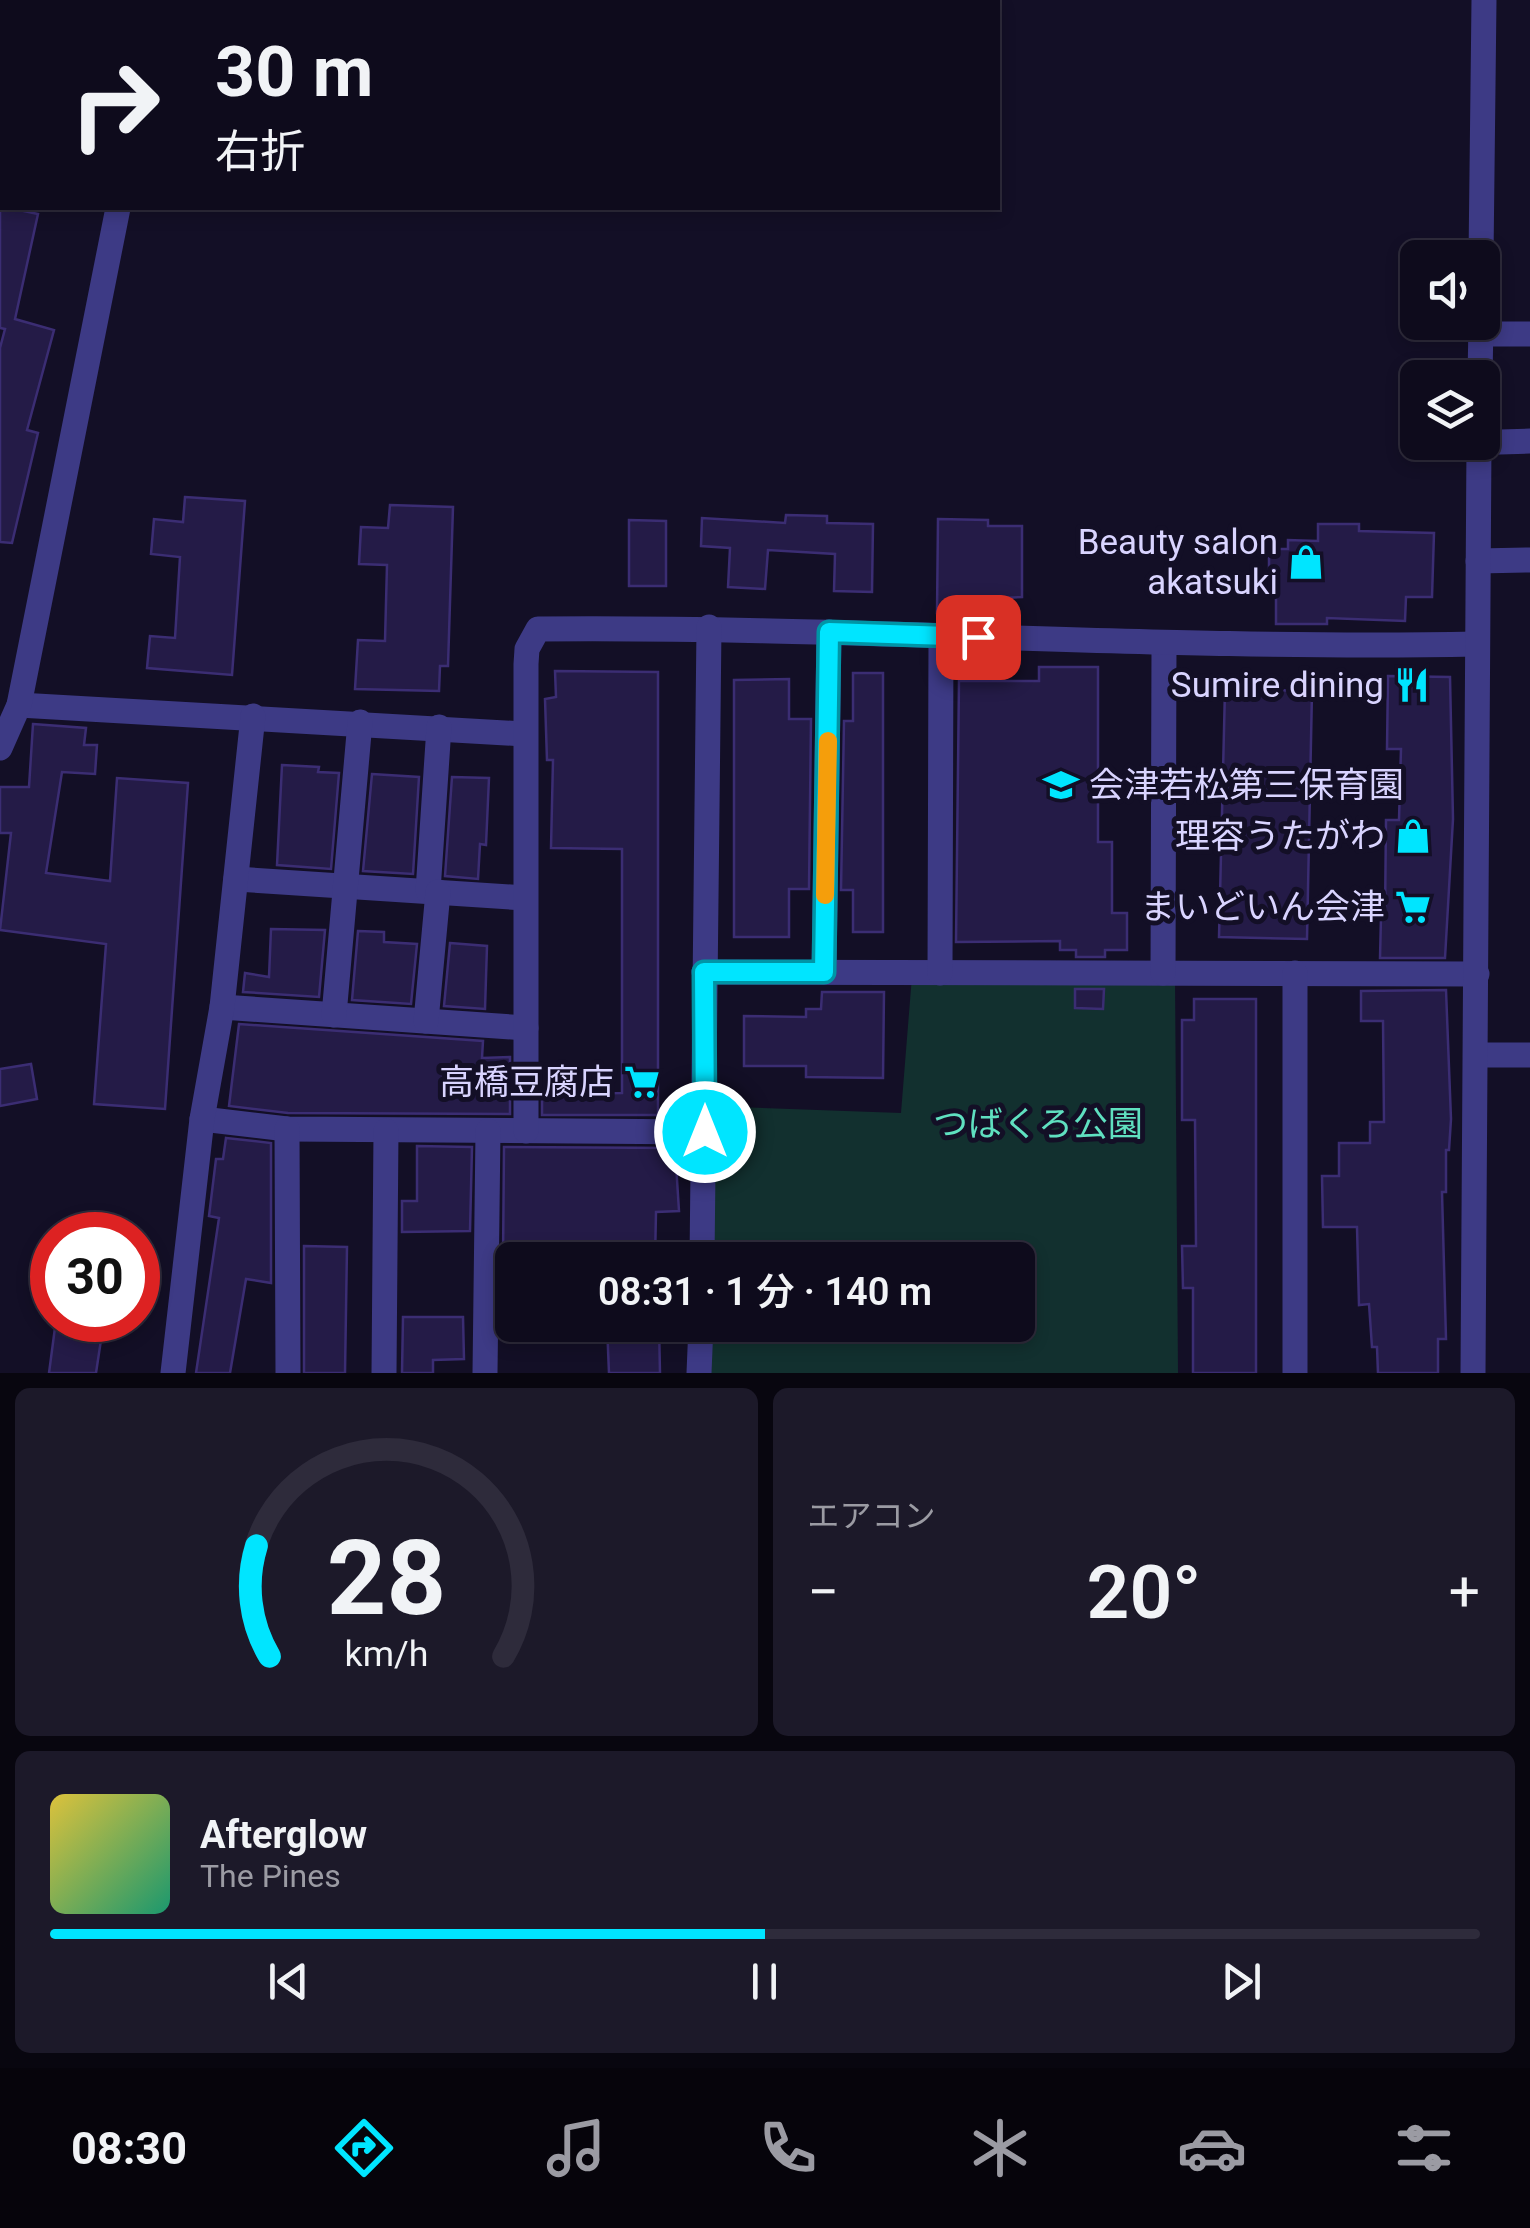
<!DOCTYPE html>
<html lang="ja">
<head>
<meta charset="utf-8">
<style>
  body { margin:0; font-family:Roboto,"Noto Sans JP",sans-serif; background:#1c1929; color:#f1f3f6; height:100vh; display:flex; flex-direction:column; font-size:38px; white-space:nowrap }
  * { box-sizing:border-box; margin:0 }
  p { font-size:32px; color:#9b9ba3 }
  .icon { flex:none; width:55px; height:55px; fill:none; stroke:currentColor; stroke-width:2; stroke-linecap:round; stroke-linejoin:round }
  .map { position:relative; height:1373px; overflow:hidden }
  .details { display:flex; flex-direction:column; gap:15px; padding:15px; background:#08060f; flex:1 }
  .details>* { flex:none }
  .guide { position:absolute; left:0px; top:0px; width:1000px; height:210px; box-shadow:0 5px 15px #0003,0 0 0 2px #2e2b3b; background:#0e0b1c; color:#f1f3f6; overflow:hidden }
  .buttons { position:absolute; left:1400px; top:240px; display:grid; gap:20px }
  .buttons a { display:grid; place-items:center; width:100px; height:100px; border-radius:15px; background:#0e0b1c; box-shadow:0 5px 15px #0003,0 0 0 2px #2e2b3b; font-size:50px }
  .speed { position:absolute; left:30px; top:1212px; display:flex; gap:20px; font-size:50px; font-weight:700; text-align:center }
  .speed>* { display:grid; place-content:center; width:130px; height:130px; border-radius:50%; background:#0e0b1c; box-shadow:0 5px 15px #0003,0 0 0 2px #2e2b3b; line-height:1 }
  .speed .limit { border:15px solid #d22; background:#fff; color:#111 }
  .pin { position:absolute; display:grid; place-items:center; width:85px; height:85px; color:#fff; margin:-42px; border-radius:20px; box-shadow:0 5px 15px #0006 }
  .me { position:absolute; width:110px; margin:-55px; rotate:0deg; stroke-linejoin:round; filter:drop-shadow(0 0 8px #0008) }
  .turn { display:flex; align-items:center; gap:35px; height:210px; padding:0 50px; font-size:45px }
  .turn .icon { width:130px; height:130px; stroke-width:2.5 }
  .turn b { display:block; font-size:70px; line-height:85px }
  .big { font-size:75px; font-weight:600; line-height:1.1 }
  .details .card { flex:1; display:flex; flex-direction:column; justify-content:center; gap:15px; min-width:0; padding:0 35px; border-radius:15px; background:#1c1929 }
  .details .dial { align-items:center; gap:0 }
  .dial svg { height:260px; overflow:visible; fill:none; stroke:#2e2b3b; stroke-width:7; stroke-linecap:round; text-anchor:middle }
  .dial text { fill:#f1f3f6; stroke:none }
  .song { display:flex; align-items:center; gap:30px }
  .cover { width:120px; height:120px; border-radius:15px; background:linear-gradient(135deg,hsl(50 70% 55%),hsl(160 70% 35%)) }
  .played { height:10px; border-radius:5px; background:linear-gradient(90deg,#00e5ff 50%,#2e2b3b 50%) }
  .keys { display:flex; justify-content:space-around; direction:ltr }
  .heat { display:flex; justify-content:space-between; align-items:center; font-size:55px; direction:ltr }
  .details .tiles { flex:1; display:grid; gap:15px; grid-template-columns:1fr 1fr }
  .card:last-child { grid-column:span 2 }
  .trip { position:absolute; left:495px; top:1242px; width:540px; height:100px; border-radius:15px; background:#0e0b1c; box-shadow:0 5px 15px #0003,0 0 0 2px #2e2b3b; font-weight:600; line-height:100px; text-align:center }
  .menu { display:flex; height:160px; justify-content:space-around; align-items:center; background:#06040b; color:#9b9ba3 }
  .menu .icon { width:70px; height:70px }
  .menu .active { color:#00e5ff }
  .menu b { font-size:45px; color:#f1f3f6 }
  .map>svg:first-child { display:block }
</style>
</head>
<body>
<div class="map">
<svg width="1530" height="1373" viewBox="0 0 1530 1373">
  <rect width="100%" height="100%" fill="#130f26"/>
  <!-- green -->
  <path fill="#12302f" d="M912,976L1175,979L1178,1373H704V1325H1018V1260H705L708,1106L901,1113Z"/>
  <!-- building -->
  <g fill="#241b47" stroke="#3b2d73" stroke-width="2.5">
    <path d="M0,206L38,214L15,319L54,330L27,430L38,433L12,543L0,542V348L5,329L0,328Z"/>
    <path d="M185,497L245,501L232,675L147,668L150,636L175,638L180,557L151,554L154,519L183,522Z"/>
    <path d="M390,505L453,507L448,666H440L439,691L355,689L358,640L385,641L387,565L359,564L361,527L388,528Z"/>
    <path d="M786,515L827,516V523L873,524L872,592L834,591L835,554L768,550L765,589L728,587L730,548L701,546L702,518L785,523Z"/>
    <path d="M938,519L988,520V526H1022V597L985,599L984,614L937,613Z"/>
    <path d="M629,520L666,521V586H629Z"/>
    <path d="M1318,524H1359V531L1434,533L1432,597H1406L1405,621L1327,618V624H1276V592H1269V549H1288V540L1318,541Z"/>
    <path d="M1039,667H1098V842H1112V913H1127V950H1105V957H1076V950H1060V941L956,942L959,681H1039Z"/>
    <path d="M555,671L658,672V1115H542V1094L622,1093V849L551,848L553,760H547L545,699L556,697Z"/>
    <path d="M853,673H883V932H853V890H841L844,721H853Z"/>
    <path d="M1388,676L1450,677L1453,819L1445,958H1380L1381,917H1385L1386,820H1399L1401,749H1387Z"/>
    <path d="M789,679V719H811L809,889H789V937H734V680Z"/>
    <path d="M1225,689L1312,691L1307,939L1219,937Z"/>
    <path d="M33,724L86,728L84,745H97L95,774L62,772L46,873L110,881L117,778L188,783L165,1109L94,1104L106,944L0,930L11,833H0V787H29Z"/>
    <path d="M282,765L319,767L318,772L339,773L331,869L277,865Z"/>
    <path d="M372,774L419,777L413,874L363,871Z"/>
    <path d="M452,777L489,778L486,845L480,844L478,879L445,876Z"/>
    <path d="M271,929L325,930L319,997L243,992L245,973L269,977Z"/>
    <path d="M358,931L384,932V942L417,944L411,1004L352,1000Z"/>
    <path d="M450,943L487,946L485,1009L444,1006Z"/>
    <path d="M1075,989H1104L1103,1009L1075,1008Z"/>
    <path d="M1446,990L1451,1119L1449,1150H1446V1192H1442L1446,1339H1438V1373H1378L1377,1347H1372L1369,1304L1359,1305L1357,1227H1323L1322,1176H1339V1143H1370V1122H1384L1383,1021H1361V991Z"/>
    <path d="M822,992H884L883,1078L806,1077V1066H744V1016L806,1017V1009H821Z"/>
    <path d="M1194,999H1256V1373H1193V1288H1183L1182,1246H1196L1195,1120H1182V1020H1194Z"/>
    <path d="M239,1024L483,1041L482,1058L510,1057V1114L288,1113L229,1106Z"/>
    <path d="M31,1064L37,1099L0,1106V1069Z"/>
    <path d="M226,1138L271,1143V1283L246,1279L230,1373H196L219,1218L209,1216L216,1159H223Z"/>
    <path d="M417,1146L472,1147L470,1231L402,1232V1201H417Z"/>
    <path d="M504,1147L675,1148L679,1211L656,1212L655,1260H503Z"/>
    <path d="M304,1246L347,1247L345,1373H304Z"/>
    <path d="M403,1317H463L464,1359L433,1360V1373H402Z"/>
    <path d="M56,1320H104L96,1373H49Z"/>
    <path d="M607,1325H659L660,1373H609Z"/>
  </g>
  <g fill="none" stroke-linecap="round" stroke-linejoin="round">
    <!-- minor -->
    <g stroke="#3d3a85" stroke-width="25">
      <path d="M416,2V0"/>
      <path d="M1480,334H1530"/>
      <path d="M1482,439L1500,442L1530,441"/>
      <path d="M1478,561L1530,560"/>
      <path d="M19,705L524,734"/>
      <path d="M0,748L19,705L118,208"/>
      <path d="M236,879L525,898"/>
      <path d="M428,891L439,727"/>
      <path d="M704,972L1477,974"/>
      <path d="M824,972L829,632"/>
      <path d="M940,973L941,636"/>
      <path d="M1163,973L1164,645"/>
      <path d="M222,1007L526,1028"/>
      <path d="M334,1015L360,722"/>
      <path d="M426,1021L438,892"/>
      <path d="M1476,1055H1530"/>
      <path d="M202,1119L287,1129L705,1132"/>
      <path d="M287,1129L288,1373"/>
      <path d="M526,1131V664L527,649L538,629C851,626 1163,650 1476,644"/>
      <path d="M702,1260L709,627"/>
      <path d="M173,1373L202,1119L222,1007L253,716"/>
      <path d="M384,1373L386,1131"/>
      <path d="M485,1373L488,1131"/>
      <path d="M699,1373L701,1325"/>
      <path d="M1295,1373V973"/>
    </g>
    <!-- tertiary -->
    <g stroke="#3d3a85" stroke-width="25">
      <path d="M1481,258L1484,0"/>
      <path d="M1480,378L1481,322"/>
      <path d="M1473,1373L1479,442"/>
    </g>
  </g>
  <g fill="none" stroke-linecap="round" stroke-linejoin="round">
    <defs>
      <path id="route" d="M705,1132L704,972H824L829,632L978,637"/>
    </defs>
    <!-- route casing -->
    <use href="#route" stroke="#0095a6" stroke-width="25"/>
    <!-- route -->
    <use href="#route" stroke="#00e5ff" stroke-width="18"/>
    <!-- slow -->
    <path stroke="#f59e0b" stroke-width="18" d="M825,895L828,741"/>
  </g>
  <!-- icons -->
  <defs>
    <symbol id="shop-bare" viewBox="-9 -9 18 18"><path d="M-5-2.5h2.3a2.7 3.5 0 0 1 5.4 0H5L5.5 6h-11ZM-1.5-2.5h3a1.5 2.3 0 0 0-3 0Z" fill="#00e5ff" stroke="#130f26" stroke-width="2.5" paint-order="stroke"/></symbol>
    <symbol id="restaurant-bare" viewBox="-9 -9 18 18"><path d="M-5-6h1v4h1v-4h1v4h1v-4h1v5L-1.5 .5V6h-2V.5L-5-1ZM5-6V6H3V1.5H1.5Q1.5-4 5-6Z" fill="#00e5ff" stroke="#130f26" stroke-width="2.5" paint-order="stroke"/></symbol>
    <symbol id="school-bare" viewBox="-9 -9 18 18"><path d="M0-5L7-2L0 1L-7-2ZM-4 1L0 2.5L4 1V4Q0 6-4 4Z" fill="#00e5ff" stroke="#130f26" stroke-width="2.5" paint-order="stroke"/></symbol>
    <symbol id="supermarket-bare" viewBox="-9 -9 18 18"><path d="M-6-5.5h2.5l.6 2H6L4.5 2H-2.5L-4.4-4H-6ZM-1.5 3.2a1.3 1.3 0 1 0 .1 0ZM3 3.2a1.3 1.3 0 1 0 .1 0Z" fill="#00e5ff" stroke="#130f26" stroke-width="2.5" paint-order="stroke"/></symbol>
  </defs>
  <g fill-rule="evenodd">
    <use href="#shop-bare" x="1281" y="537" width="50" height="50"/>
    <use href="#restaurant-bare" x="1387" y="660" width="50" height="50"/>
    <use href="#school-bare" x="1036" y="760" width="50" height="50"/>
    <use href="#shop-bare" x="1388" y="811" width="50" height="50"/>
    <use href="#supermarket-bare" x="1388" y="882" width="50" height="50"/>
    <use href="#supermarket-bare" x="617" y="1057" width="50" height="50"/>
  </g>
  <g text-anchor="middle" stroke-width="10" stroke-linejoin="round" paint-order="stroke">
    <!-- poi labels -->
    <g font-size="35" fill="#d9d4ff" stroke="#130f26" text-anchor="end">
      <text x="1278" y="554">Beauty salon<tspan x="1278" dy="40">akatsuki</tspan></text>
      <text x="1384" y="697">Sumire dining</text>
      <text x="1089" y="797" text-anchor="start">会津若松第三保育園</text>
      <text x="1385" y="848">理容うたがわ</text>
      <text x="1385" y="919">まいどいん会津</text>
      <text x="614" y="1094">高橋豆腐店</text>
    </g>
    <!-- park labels -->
    <g font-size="35" fill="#5fe0c0" stroke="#130f26">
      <text x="1038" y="1136">つばくろ公園</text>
    </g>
  </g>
</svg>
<div class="buttons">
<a><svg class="icon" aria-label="sound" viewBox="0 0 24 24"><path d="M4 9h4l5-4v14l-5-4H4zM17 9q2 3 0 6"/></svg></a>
<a><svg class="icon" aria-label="layers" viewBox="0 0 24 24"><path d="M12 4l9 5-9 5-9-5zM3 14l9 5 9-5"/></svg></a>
</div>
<div class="speed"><div class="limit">30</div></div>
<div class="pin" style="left:978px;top:637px;background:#d93025"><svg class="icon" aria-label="arrive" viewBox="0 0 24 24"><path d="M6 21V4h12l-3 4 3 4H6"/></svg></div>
<svg class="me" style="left:705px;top:1132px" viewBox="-20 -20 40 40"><circle r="17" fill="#00e5ff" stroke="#fff" stroke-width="3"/><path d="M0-11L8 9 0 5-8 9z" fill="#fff"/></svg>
<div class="trip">08:31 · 1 分 · 140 m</div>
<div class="guide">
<div class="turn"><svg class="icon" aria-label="right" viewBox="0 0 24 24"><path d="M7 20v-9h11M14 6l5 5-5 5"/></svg><div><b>30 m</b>右折</div></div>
</div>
</div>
<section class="details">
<div class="tiles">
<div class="card dial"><svg viewBox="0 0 100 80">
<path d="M14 69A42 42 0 1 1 86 69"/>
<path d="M14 69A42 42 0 0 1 10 35" stroke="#00e5ff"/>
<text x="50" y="56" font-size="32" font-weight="700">28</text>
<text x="50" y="72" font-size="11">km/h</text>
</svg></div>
<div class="card"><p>エアコン</p>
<div class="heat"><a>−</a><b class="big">20°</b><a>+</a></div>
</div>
<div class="card">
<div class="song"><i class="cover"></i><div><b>Afterglow</b><p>The Pines</p></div></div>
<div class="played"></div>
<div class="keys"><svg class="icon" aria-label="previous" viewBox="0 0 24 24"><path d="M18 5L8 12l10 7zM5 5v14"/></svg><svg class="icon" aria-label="pause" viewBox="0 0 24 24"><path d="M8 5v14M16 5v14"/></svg><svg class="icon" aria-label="next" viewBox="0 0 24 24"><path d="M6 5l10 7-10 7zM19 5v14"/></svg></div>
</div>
</div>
</section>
<nav class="menu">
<b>08:30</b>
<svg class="icon active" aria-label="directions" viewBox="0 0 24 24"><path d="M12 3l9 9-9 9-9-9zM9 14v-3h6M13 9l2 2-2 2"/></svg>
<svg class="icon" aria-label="music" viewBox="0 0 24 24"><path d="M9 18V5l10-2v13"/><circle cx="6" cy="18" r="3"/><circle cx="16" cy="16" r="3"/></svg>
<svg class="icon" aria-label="phone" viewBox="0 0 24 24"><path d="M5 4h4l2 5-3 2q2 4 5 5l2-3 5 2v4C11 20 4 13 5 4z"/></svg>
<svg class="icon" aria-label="climate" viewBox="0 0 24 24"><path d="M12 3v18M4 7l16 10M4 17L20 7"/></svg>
<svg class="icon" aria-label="car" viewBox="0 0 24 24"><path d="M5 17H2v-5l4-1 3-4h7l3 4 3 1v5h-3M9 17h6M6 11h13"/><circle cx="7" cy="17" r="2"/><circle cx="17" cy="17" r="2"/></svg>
<svg class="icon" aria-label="filters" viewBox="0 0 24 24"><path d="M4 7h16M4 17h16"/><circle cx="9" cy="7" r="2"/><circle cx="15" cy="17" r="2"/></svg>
</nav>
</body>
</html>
